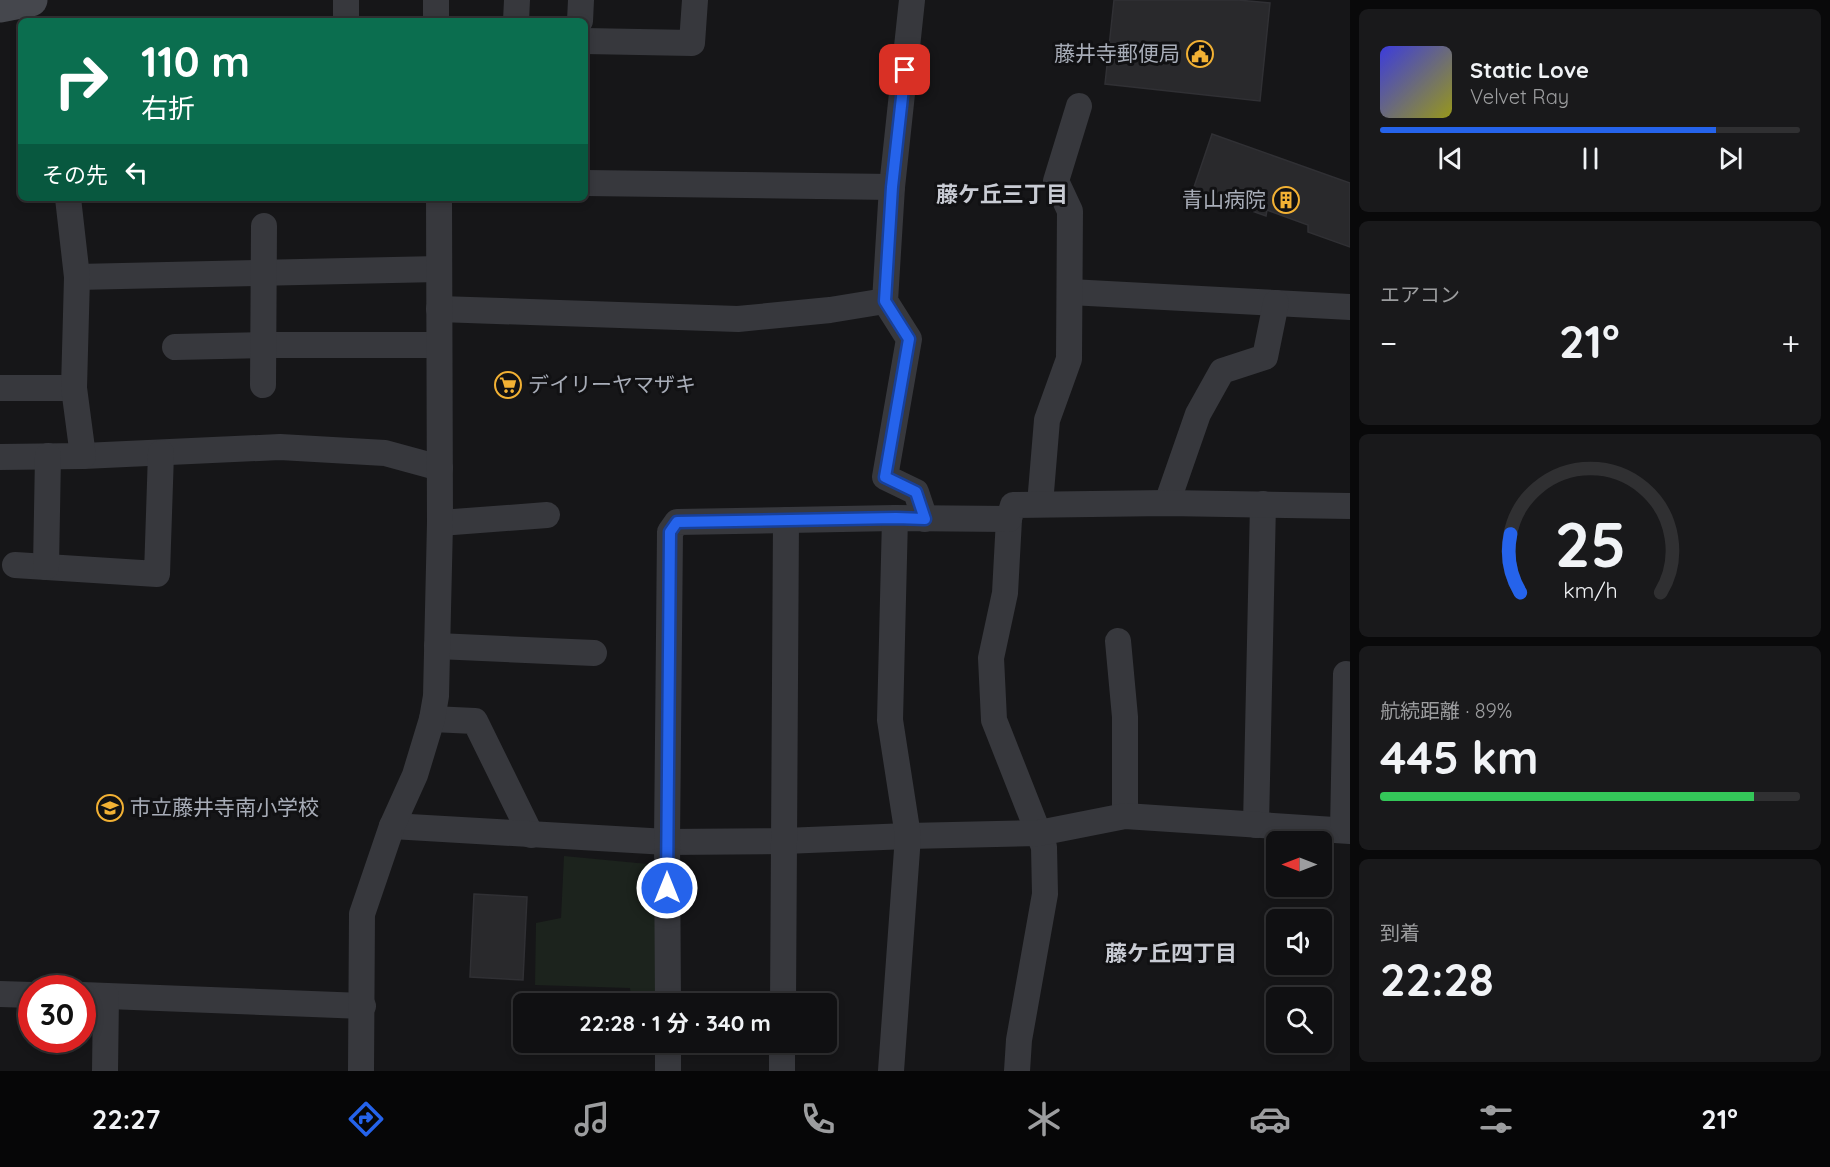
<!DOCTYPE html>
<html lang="ja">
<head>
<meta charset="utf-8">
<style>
  body { margin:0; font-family:Quicksand,"Noto Sans JP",sans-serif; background:#19191b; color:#f1f3f6; height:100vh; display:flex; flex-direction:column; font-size:22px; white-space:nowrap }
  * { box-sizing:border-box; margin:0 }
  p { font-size:20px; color:#9c9d9f }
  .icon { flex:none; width:33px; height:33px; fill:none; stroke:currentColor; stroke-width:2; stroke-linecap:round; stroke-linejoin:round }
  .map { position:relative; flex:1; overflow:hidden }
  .panel { display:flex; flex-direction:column; gap:9px; padding:9px; background:#09090a; width:480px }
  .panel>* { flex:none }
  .top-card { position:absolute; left:18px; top:18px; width:570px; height:183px; border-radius:9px; box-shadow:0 3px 9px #0003,0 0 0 2px #303032; background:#0b6e4f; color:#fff; overflow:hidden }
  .needle { width:39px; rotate:270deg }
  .fabs { position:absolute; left:1266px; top:831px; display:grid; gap:12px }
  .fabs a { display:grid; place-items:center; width:66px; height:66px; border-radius:9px; background:#101012; box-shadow:0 3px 9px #0003,0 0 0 2px #303032; font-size:30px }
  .speed { position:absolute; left:18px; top:975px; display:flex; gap:12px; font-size:30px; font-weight:700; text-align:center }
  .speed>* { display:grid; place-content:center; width:78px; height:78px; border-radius:50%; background:#101012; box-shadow:0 3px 9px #0003,0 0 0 2px #303032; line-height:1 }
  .speed .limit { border:9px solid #d22; background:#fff; color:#111 }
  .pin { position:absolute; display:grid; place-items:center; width:51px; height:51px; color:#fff; margin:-26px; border-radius:12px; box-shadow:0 3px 9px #0006 }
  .me { position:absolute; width:66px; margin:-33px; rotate:0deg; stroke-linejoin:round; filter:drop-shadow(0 0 4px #0008) }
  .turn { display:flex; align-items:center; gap:21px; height:126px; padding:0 24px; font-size:27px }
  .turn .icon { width:78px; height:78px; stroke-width:2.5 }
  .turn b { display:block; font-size:42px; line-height:51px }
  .then { display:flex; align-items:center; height:57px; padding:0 24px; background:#0003; gap:12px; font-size:22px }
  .big { font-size:45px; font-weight:700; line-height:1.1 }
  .panel .tile { flex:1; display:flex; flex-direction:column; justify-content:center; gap:9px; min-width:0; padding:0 21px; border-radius:9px; background:#19191b }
  .panel .dial { align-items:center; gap:0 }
  .dial svg { height:156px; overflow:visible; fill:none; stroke:#303032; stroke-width:7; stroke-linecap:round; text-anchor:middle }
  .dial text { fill:#f1f3f6; stroke:none }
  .song { display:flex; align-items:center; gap:18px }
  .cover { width:72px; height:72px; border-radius:9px; background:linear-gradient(135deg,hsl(240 70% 55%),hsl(60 70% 35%)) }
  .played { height:6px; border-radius:3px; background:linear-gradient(90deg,#2563eb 80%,#303032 80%) }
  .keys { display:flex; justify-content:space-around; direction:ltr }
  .heat { display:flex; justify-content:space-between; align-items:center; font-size:33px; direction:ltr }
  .charge { height:9px; border-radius:4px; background:linear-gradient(90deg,#34c759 89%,#303032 0) }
  .trip { position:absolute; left:513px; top:993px; width:324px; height:60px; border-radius:9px; background:#101012; box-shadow:0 3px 9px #0003,0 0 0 2px #303032; font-weight:700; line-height:60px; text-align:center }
  .dock { display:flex; height:96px; justify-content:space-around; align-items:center; background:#060607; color:#9c9d9f }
  .dock .icon { width:42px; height:42px }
  .dock .active { color:#2563eb }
  .dock b { font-size:27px; color:#f1f3f6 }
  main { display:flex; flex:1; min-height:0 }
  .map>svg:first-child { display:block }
</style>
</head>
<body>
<main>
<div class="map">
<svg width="1350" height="1071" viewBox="0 0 1350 1071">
  <rect width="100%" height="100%" fill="#161618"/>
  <!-- green -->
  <path fill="#1c231d" d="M564,856L658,865L657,1003H632L630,988L535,985L536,923L561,918Z"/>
  <!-- building -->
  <g fill="#29292c" stroke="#303034" stroke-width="1.5">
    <path d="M1114,0H1238L1270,3L1260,101L1105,84Z"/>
    <path d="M1212,134L1350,183V247L1308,232V225L1267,210L1266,216L1193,190Z"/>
    <path d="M474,894L527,897L523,980L470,977Z"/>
  </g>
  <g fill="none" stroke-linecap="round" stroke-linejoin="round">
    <!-- street -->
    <g stroke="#37383d" stroke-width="26">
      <path d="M346,0V21"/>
      <path d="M436,0V21"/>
      <path d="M912,0L892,187L885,301L909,339L885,477L916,492L925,519"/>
      <path d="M516,21L517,0"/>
      <path d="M580,21L581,0"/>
      <path d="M585,41L692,43L695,0"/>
      <path d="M585,183L892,187"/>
      <path d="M77,277L439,269"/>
      <path d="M1070,292L1350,307"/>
      <path d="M439,309L738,319L830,310L885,301"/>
      <path d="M175,347L263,345H439"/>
      <path d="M263,385L264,226"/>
      <path d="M0,388H74"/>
      <path d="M83,456L280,447L385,453L440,468"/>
      <path d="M0,457L83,456L74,388L77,277L68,198"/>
      <path d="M1167,503L1198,414L1222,371L1265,357L1276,303"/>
      <path d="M1040,504L1047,420L1069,359L1070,211L1056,181L1079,106"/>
      <path d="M1009,519L1005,593L991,658L994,720L1044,847L1045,894L1019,1040L1017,1071"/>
      <path d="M440,523L547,515"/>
      <path d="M15,565L157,574L161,453"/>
      <path d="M46,567L48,456"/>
      <path d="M1118,641L1125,717V816"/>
      <path d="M437,646L594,653"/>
      <path d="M432,719L475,721L531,835"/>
      <path d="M1256,825L1263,504"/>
      <path d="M392,826L667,842L784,841L908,836L1039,833L1125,816L1350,831"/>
      <path d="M1343,830L1346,674"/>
      <path d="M0,994L32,995"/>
      <path d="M82,995L363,1006"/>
      <path d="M668,1004L667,842L670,532L677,522L895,518L1009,519L1013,505L1167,503L1350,506"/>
      <path d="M783,1004L786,520"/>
      <path d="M668,1042V1071"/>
      <path d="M105,1071L106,996"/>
      <path d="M361,1071L362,914L392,826L415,775L432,719L436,696L440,523L439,198"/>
      <path d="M782,1071V1042"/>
      <path d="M891,1071L908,836L890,720L895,518"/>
    </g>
    <!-- secondary -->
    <path stroke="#45474d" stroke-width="33" d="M0,6L31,0"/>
  </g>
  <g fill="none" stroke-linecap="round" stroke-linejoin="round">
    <defs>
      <path id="route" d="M667,888L670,532L677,522L896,518L925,519L916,492L885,477L909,339L885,301L892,187L905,70"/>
    </defs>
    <!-- route casing -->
    <use href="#route" stroke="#184099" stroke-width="15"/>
    <!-- route -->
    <use href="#route" stroke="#2563eb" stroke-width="10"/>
  </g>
  <!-- icons -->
  <defs>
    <symbol id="civic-ring" viewBox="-11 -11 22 22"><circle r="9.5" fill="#111113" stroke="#f2b134" stroke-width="1.5"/><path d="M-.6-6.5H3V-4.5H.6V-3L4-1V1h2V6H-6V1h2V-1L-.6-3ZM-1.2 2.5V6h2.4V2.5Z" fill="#f2b134"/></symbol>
    <symbol id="building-ring" viewBox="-11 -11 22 22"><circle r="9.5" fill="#111113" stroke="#f2b134" stroke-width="1.5"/><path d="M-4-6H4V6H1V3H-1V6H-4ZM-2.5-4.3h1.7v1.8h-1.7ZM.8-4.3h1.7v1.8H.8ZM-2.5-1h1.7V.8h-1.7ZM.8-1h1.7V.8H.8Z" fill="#f2b134"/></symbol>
    <symbol id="supermarket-ring" viewBox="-11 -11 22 22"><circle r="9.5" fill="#111113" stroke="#f2b134" stroke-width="1.5"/><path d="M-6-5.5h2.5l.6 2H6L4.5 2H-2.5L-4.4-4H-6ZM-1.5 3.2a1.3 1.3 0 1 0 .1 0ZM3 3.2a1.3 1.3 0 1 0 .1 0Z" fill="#f2b134"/></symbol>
    <symbol id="school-ring" viewBox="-11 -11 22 22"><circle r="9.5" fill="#111113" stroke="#f2b134" stroke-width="1.5"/><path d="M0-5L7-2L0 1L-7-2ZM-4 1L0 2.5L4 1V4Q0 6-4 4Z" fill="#f2b134"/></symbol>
  </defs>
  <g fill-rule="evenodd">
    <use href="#civic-ring" x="1185" y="39" width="30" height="30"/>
    <use href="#building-ring" x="1271" y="185" width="30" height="30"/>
    <use href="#supermarket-ring" x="493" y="370" width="30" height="30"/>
    <use href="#school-ring" x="95" y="793" width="30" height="30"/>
  </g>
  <g text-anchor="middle" stroke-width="6" stroke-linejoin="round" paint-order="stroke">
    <!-- poi labels -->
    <g font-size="21" fill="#a8adb8" stroke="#111113" text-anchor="end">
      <text x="1180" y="61">藤井寺郵便局</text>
      <text x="1266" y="207">青山病院</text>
      <text x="528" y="392" text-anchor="start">デイリーヤマザキ</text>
      <text x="130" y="815" text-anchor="start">市立藤井寺南小学校</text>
    </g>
    <!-- neighbourhood labels -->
    <g font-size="22" font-weight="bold" fill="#c9ccd4" stroke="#111113">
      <text x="1002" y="202">藤ケ丘三丁目</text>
      <text x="1171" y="961">藤ケ丘四丁目</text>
    </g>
  </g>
</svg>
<div class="fabs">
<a><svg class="needle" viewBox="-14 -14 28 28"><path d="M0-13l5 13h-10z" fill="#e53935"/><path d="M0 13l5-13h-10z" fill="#9c9d9f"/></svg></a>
<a><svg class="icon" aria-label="sound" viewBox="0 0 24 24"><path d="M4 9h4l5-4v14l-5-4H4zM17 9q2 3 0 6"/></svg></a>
<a><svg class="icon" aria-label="search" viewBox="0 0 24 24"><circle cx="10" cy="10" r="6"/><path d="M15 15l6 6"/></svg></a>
</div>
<div class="speed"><div class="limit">30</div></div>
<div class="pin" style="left:905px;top:70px;background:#d93025"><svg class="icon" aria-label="arrive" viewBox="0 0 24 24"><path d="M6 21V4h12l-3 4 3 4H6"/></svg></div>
<svg class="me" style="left:667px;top:888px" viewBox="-20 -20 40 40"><circle r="17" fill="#2563eb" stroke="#fff" stroke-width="3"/><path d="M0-11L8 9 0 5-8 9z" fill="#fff"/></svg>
<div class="trip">22:28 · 1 分 · 340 m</div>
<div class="top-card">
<div class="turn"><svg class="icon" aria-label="right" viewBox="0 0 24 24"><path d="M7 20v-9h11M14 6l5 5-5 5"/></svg><div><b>110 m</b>右折</div></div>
<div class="then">その先<svg class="icon" aria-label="left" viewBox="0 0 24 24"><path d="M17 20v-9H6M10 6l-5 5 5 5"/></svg></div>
</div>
</div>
<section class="panel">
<div class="tile">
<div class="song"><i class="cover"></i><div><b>Static Love</b><p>Velvet Ray</p></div></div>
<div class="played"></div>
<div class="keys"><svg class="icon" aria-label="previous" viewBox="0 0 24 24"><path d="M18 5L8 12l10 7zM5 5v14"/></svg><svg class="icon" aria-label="pause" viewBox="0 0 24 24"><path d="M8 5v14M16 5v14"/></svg><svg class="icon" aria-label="next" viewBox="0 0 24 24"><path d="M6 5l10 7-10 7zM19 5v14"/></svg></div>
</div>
<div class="tile"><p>エアコン</p>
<div class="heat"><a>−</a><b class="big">21°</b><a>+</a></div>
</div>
<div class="tile dial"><svg viewBox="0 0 100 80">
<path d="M14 69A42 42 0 1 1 86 69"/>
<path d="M14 69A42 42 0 0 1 9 39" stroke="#2563eb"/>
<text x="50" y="56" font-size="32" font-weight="700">25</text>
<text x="50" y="72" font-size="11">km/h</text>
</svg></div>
<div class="tile"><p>航続距離 · 89%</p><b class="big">445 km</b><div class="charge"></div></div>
<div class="tile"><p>到着</p><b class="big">22:28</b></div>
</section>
</main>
<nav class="dock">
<b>22:27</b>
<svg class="icon active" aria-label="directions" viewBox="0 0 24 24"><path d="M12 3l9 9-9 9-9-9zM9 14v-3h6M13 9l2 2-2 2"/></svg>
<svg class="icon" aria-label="music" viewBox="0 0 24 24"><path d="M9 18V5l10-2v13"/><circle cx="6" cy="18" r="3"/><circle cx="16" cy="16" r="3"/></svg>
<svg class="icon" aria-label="phone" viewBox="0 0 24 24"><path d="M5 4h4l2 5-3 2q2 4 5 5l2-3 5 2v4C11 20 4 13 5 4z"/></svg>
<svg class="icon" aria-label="climate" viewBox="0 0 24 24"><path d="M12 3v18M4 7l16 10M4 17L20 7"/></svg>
<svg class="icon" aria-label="car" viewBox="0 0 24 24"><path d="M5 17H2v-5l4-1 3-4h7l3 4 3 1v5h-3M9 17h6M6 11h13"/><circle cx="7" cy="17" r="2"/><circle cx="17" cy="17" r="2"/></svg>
<svg class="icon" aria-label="filters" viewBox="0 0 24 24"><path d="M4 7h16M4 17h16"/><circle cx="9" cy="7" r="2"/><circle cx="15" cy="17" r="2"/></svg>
<b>21°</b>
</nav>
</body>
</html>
